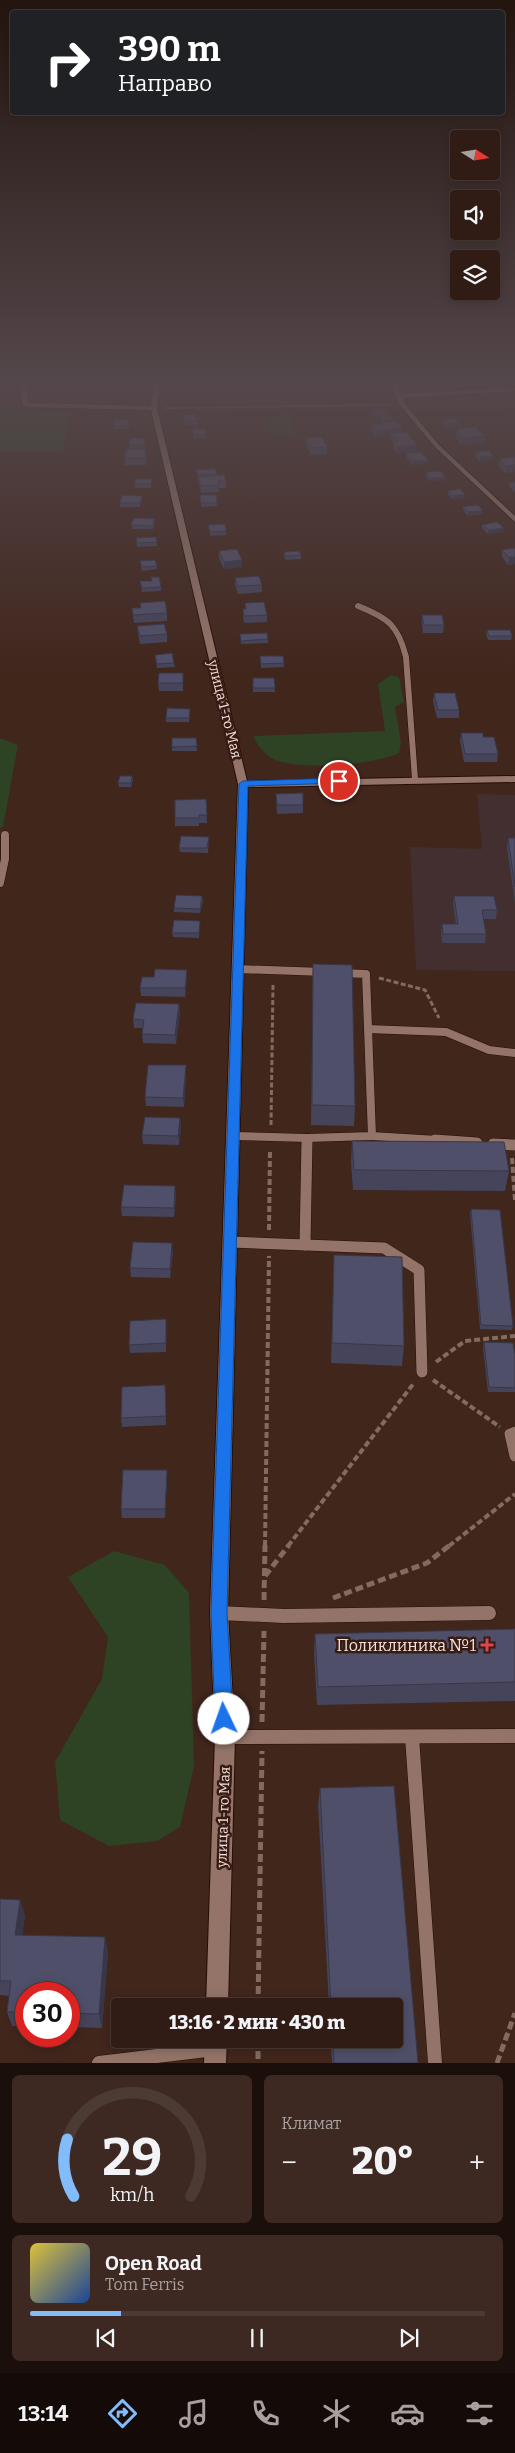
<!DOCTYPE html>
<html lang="ru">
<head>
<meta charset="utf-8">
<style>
  body { margin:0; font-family:Bitter,serif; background:#3d2922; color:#f1f3f6; height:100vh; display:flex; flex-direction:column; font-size:19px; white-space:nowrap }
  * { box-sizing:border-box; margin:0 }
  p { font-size:16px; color:#a8a1a0 }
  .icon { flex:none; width:28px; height:28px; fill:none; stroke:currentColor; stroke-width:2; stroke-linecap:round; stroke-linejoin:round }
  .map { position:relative; height:2063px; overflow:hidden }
  .side { display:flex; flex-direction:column; gap:12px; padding:12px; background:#1b0f0c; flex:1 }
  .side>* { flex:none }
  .banner { position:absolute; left:10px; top:10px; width:495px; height:105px; border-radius:5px; box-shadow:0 2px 12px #0003,0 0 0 1px #4c3a34; background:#202124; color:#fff; overflow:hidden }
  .needle { width:32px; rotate:102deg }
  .controls { position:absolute; left:450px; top:130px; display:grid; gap:10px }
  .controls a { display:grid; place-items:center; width:50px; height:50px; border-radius:5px; background:#311c15; box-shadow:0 2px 12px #0003,0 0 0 1px #4c3a34; font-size:25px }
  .speed { position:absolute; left:15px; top:1982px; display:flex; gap:10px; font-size:25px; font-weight:700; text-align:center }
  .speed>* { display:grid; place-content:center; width:65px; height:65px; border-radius:50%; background:#311c15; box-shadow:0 2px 12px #0003,0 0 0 1px #4c3a34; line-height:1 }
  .speed .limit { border:8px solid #d22; background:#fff; color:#111 }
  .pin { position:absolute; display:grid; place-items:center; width:42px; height:42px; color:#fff; margin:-21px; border:2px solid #fff; border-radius:50%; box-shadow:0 1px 5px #0007 }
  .me { position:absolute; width:55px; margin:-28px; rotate:357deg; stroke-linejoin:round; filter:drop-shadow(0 0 4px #0008) }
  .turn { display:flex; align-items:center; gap:18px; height:105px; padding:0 25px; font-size:22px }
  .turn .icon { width:65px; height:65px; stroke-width:2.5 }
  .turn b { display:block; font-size:35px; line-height:42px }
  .big { font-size:38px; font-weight:800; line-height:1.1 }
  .side .tile { flex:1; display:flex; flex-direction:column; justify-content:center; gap:8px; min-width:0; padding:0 18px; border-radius:8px; background:#3d2922 }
  .side .dial { align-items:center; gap:0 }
  .dial svg { height:130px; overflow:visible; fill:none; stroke:#4c3a34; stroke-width:7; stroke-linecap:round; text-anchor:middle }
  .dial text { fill:#f1f3f6; stroke:none }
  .song { display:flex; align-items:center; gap:15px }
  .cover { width:60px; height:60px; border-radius:8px; background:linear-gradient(135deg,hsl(50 70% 55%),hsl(220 70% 35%)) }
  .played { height:5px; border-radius:2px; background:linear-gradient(90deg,#82bcfa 20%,#4c3a34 20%) }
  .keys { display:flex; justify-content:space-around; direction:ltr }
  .heat { display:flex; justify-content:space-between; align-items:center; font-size:28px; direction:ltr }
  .side .tiles { flex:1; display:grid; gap:12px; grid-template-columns:1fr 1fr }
  .tile:last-child { grid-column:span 2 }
  .trip { position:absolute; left:111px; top:1998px; width:292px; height:50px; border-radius:5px; background:#311c15; box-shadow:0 2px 12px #0003,0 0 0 1px #4c3a34; font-weight:800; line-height:50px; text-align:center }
  .dock { display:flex; height:80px; justify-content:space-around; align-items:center; background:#140b08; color:#a8a1a0 }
  .dock .icon { width:35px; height:35px }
  .dock .active { color:#82bcfa }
  .dock b { font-size:22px; color:#f1f3f6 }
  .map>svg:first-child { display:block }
</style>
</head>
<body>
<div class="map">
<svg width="515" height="2063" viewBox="0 0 515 2063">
  <rect width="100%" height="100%" fill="#41261c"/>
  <!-- education -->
  <path fill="#442f30" d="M477,794L515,795V971L416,970L410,847L482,849Z"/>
  <!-- green -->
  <g fill="#2e4224">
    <path d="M0,410L70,412L63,452H0Z"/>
    <path d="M283,415H289L296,435L265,432L264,426L269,420Z"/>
    <path d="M391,675L399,677L404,702L395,707L401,743L399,753C375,765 298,771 273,759C263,753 258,746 253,736L385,731L378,684Z"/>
    <path d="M0,738L18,745L3,827L0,828Z"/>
    <path d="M114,1551L165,1565L189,1593L194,1766L180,1827L157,1841L109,1846L60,1820L55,1762L102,1679L108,1637L68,1577Z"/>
  </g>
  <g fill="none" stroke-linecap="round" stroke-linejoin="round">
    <defs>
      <path id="lane-far3" d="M358,606C388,618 398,625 406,657L415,779"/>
      <g id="lane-far2">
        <path d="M0,883L5,859V835"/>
        <path d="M237,969L324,972"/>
        <path d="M368,1029L446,1032L489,1050L515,1053"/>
        <path d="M234,1136L307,1138L372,1136L366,974L342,973"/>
        <path d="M372,1136L454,1141"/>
        <path d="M307,1141V1138"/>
      </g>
      <g id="lane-far1">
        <path d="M435,1140L477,1143"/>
        <path d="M493,1144L515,1145"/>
        <path d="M231,1242L384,1248L419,1270L422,1372"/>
        <path d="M305,1245L307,1140"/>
        <path d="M515,1432L510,1434L515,1456"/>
      </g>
      <g id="lane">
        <path d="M219,1613L284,1616L489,1613"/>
        <path d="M225,1737L515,1736"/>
        <path d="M412,1737L435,2063"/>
        <path d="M99,2063L215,2049"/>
      </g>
      <g id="street">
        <path d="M21,384H27L28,403L151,406L154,384H160L157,408L247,781L515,776V782L248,787L228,1613L235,1737L228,2006H206L215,1737L210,1613L238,784L151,410L25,407L22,405Z"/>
        <path d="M391,384H397L401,394L515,387V391L403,398L405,404L439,445L515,516V522L435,447L399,404Z"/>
        <path d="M205,2039H227L226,2063H204Z"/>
      </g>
    </defs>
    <!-- lane-far3 casing -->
    <use href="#lane-far3" stroke="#260e06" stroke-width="7"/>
    <!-- lane-far2 casing -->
    <use href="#lane-far2" stroke="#260e06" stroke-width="9"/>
    <!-- lane-far1 casing -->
    <use href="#lane-far1" stroke="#260e06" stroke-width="12"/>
    <!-- lane casing -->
    <use href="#lane" stroke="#260e06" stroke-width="15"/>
    <!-- street casing -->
    <use href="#street" stroke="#260e06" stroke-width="2"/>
    <!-- path-far3 -->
    <path stroke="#836b62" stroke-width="2" stroke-dasharray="3 1" stroke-linecap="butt" d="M165,408L389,405"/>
    <!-- path-far2 -->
    <g stroke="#836b62" stroke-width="3" stroke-dasharray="5 2.5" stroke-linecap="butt">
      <path d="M379,978L425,990L439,1018"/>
      <path d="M271,1125L273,984"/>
    </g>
    <!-- path-far1 -->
    <g stroke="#836b62" stroke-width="4" stroke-dasharray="6 3" stroke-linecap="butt">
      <path d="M512,1158L515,1200"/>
      <path d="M269,1230L270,1149"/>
      <path d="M436,1362L465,1341L515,1336"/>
      <path d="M433,1380L500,1427"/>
      <path d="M265,1546L269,1256"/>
      <path d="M288,1546L414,1383"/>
      <path d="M449,1546L515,1494"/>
    </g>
    <!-- path -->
    <g stroke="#836b62" stroke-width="5" stroke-dasharray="8 4" stroke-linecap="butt">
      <path d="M265,1576L289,1545"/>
      <path d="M333,1598L427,1563L450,1545"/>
      <path d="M264,1600L265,1545"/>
      <path d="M262,1722L264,1631"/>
      <path d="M258,2006L262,1751"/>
      <path d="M258,2039V2063"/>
      <path d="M497,2063L515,2013"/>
    </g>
    <!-- lane-far3 -->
    <use href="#lane-far3" stroke="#947468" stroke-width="6"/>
    <!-- lane-far2 -->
    <use href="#lane-far2" stroke="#947468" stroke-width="8"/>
    <!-- lane-far1 -->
    <use href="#lane-far1" stroke="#947468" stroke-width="11"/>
    <!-- lane -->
    <use href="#lane" stroke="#947468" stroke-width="14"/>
    <!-- street -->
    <use href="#street" fill="#947468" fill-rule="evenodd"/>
  </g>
  <!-- wall -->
  <g fill="#45445b">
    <path d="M415,384H431L416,385Z"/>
    <path d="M360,389L378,393V396L362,397L360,392Z"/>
    <path d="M372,410L388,416L393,419V421L402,428V432L417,445V451L397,453L393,449V443L391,440V436L376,437L372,432V425H381V422H382L380,420V417L375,418L372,414Z"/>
    <path d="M183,415L195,418H198V425H184Z"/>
    <path d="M129,420V429H114V426Z"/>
    <path d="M442,420L461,426L447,428L442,423Z"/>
    <path d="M193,429H205L206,438H193Z"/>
    <path d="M457,429L484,443L462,445L456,439Z"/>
    <path d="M306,438L327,447V454L311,455L306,445Z"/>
    <path d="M146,442L144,448H129V445Z"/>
    <path d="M476,452L494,456V459L480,461L475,456Z"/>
    <path d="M406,453L428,460V463L412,465L406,457Z"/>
    <path d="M147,456L146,465H125V458Z"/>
    <path d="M515,457V472L505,473L499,466L500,459Z"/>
    <path d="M196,470L217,474V476L226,481V488H219V492L201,493Z"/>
    <path d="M427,472L444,480L431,481L426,476Z"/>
    <path d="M152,479L151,488H135V484Z"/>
    <path d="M515,482V492H514L509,486V483Z"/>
    <path d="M448,491L465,498L453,499L448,495Z"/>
    <path d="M200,495L217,503V506L201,507Z"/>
    <path d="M142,496V499L140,507H120V503Z"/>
    <path d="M463,507L483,511V514L468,516L463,510Z"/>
    <path d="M155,523L153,529H132L131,525Z"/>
    <path d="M208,525L226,531V535L210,536Z"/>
    <path d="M482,525L503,532L488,534L482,528Z"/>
    <path d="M136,538L157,542V546L137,547Z"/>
    <path d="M515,548V564L508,565L502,557V550Z"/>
    <path d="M219,551L242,567L224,569L219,558Z"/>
    <path d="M284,552L301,555V559L286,560L284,556Z"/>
    <path d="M140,561L157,566V569L142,571Z"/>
    <path d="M235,578L262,585V592L238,594L235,585Z"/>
    <path d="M140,581L161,587V591L142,592Z"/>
    <path d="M140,603L167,613V621L134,623L132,608H140Z"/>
    <path d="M245,603L267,615V622L244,623L243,616V609H245Z"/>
    <path d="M422,615L444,625L443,633H423L422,623Z"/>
    <path d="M137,626L167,634V642L140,644L138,634Z"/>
    <path d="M487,630L512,636L511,640H488L486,634Z"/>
    <path d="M240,634L268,639V643L241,644Z"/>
    <path d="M155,655L174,663L175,667L157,668Z"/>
    <path d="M260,656L284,663V667L261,668Z"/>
    <path d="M253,678H274L275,692H253Z"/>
    <path d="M183,680V691H159L158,683Z"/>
    <path d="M434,693L459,710V718H437L433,701Z"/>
    <path d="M190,709L189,722H166V718Z"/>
    <path d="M461,733L483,737L498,754L497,762H464L460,741Z"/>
    <path d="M196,738L197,751H172V747Z"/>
    <path d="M132,776L133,780L131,787H119L118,783Z"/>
    <path d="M276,794L303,805V813L277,814Z"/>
    <path d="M206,799L207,823H199V826H175V818Z"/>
    <path d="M209,837L208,853L180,852L179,848Z"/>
    <path d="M508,838H515V903L507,847Z"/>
    <path d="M202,896L203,900L200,913L174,912V908Z"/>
    <path d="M454,896L497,910L496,919H483L486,934L485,943H442L441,933L442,924H456L453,904Z"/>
    <path d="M200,921L199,938L173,937L172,933Z"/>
    <path d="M313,964L355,1106L354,1126L311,1125Z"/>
    <path d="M187,978L185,997L141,996L140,988Z"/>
    <path d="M179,1004L180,1013L176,1044L143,1043L142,1034L143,1028H134L133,1019Z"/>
    <path d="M186,1074L184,1107L146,1106L145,1097Z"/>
    <path d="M180,1118L181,1127L179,1145L143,1144L142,1135Z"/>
    <path d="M352,1141L509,1171L505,1191L353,1190L351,1162Z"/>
    <path d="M176,1195L174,1217L122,1216L121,1207Z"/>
    <path d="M471,1209L513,1326L512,1330L480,1329L470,1214Z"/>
    <path d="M173,1252L170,1278L131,1277L130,1268Z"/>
    <path d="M334,1255L404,1346L402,1366L331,1363Z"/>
    <path d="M166,1328V1352L130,1353L129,1345Z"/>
    <path d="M484,1342L515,1355V1392H488L483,1347Z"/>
    <path d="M165,1385L166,1425L122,1427L121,1418Z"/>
    <path d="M167,1478L165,1518H122L121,1509Z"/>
    <path d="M515,1629V1701L317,1705L314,1653L315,1634Z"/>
    <path d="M320,1788L418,2063H332L330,2039H395V2006H329L318,1805Z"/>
    <path d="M0,1899L20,1900L25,1916L22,1935L108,1952L102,2028L69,2027V1994H26V2026H12L7,2012L9,1996L0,1995Z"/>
  </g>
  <!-- shaded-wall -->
  <g fill="#38374a">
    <path d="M388,413V417L375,418V414Z"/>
    <path d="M393,419V423L383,424V420Z"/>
    <path d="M461,422V426L447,428V424Z"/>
    <path d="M402,428V435L391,433V436L376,437L377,431Z"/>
    <path d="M485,436L484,443L462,445L463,438Z"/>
    <path d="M417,445V451L397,453V447Z"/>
    <path d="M146,449L147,456L146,465L145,458Z"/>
    <path d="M494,456V459L480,461V457Z"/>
    <path d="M428,460V463L412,465L413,461Z"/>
    <path d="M515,465V472L505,473L506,466Z"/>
    <path d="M445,477L444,480L431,481V478Z"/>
    <path d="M465,494V498L453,499V496Z"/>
    <path d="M483,511V514L468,516V512Z"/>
    <path d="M504,528L503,532L488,534L489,530Z"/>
    <path d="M509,557H515V564L508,565Z"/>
    <path d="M242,560V567L224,569V562Z"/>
    <path d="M187,970V978L185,997V988Z"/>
    <path d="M179,1004L180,1013L176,1044L175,1035Z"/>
    <path d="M186,1065V1074L184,1107L183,1098Z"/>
    <path d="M180,1118L181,1127L179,1145L178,1136Z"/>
    <path d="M175,1186L176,1195L174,1217V1208Z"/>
    <path d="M172,1243L173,1252L170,1278V1269Z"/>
    <path d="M167,1470V1478L165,1518V1509Z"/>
    <path d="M20,1900L25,1916L20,1950L15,1935Z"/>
    <path d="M105,1937L108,1952L102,2028L99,2014Z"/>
  </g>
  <!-- building -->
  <g fill="#504f6a" stroke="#38374a">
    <path d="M375,388L378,393L363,394L360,389Z"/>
    <path d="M385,409L388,413L375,414L372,410Z"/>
    <path d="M194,414L195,418H198V421L184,422L183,415Z"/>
    <path d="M390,416L393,419L383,420L380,417Z"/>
    <path d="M456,418L461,422L447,424L442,420Z"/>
    <path d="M115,420H129V426H114Z"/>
    <path d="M396,421L402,428L377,431L372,425L383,424L381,422Z"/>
    <path d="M475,427L485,436L463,438L457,432H460L457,429Z"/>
    <path d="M193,429H205L206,435H193Z"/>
    <path d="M406,432L417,445L397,447L393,442L398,441L391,433Z"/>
    <path d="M322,437L327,447L311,448L306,438Z"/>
    <path d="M130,438H145L144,445H129Z"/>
    <path d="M126,449H146L145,458H125Z"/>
    <path d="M489,451L494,456L480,457L476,452Z"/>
    <path d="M421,452L428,460L413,461L406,453Z"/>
    <path d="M515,457V465L506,466L500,459Z"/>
    <path d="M215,469L217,474L198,475L196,470Z"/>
    <path d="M440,471L445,477L431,478L427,472Z"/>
    <path d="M224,475L226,481H218L219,485L201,486L198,477Z"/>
    <path d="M135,479H152L151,484H135Z"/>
    <path d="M515,482V488L509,483Z"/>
    <path d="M460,489L465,494L453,496L448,491Z"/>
    <path d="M122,495L142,496L140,503H120Z"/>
    <path d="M200,495H216L217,503H201Z"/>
    <path d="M478,505L483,511L468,512L463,507Z"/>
    <path d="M134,518L155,519L152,526L131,525Z"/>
    <path d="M497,522L504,528L489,530L482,525Z"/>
    <path d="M225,524L226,531L210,532L208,525Z"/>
    <path d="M156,537L157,542L137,543L136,538Z"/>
    <path d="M515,548V557H509L502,550Z"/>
    <path d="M237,549L242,560L224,562L219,551Z"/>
    <path d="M299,551L301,555L286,556L284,552Z"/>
    <path d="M155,560L157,566L142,567L140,561Z"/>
    <path d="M259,576L262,585L238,586L235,578Z"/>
    <path d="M151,577H159L161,587L142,588L140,581H152Z"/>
    <path d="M165,601L167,613L133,615L132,608H141L140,603Z"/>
    <path d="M264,602L267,615L244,616L243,609H246L245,603Z"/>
    <path d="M422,615H442L444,625H424Z"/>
    <path d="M164,624L167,634L140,636L137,626Z"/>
    <path d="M487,630H510L512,636H489Z"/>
    <path d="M267,633L268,639L241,641L240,634Z"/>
    <path d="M172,653L174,663L157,664L155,655Z"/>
    <path d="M260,656H283L284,663L261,664Z"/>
    <path d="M159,673H183V683H158Z"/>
    <path d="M253,678H274L275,688H253Z"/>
    <path d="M434,693H455L459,710H438Z"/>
    <path d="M167,708L190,709L189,718H166Z"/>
    <path d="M461,733H483V737H494L498,754H465Z"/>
    <path d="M172,738H196L197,746L172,747Z"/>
    <path d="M120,776H132L131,783H118Z"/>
    <path d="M303,793V805H277L276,794Z"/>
    <path d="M206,799L207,815H199V818H175V800Z"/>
    <path d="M181,836L209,837L207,848H179Z"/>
    <path d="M508,838H515V887Z"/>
    <path d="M176,895L202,896L200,909L174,908Z"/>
    <path d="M454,896H494L497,910H482L486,934H443L442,924H458Z"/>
    <path d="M174,920L200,921L199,933H172Z"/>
    <path d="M313,964L352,965L355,1106L312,1105Z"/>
    <path d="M155,969L187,970L185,988H140L142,977H154Z"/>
    <path d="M136,1003L179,1004L175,1035L142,1034L144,1020L133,1019Z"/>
    <path d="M148,1065H186L183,1098L145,1097Z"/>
    <path d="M145,1117L180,1118L178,1136L142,1135Z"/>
    <path d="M352,1141L504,1142L509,1171L354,1170Z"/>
    <path d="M124,1185L175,1186L174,1208L121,1207Z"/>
    <path d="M471,1209L500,1210L513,1326L481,1325Z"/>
    <path d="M133,1242L172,1243L170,1269L130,1268Z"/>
    <path d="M334,1255L402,1257L404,1346L332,1343Z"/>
    <path d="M166,1319V1343L129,1345L130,1321Z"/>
    <path d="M484,1342L513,1343L515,1355V1388L489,1387Z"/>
    <path d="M165,1385L166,1416L121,1418L122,1387Z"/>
    <path d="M123,1470H167L165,1509H121Z"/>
    <path d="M515,1629V1682L318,1687L315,1634Z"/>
    <path d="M394,1786L418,2063H334L333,2039H395V2006H331L320,1788Z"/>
    <path d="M0,1899L20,1900L15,1935L105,1937L99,2014L69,2013V1994H26V2012H7L11,1981H0Z"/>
  </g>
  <!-- sky -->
  <linearGradient id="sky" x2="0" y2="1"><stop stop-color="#24150f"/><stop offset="0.57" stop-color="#54474b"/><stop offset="1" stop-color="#54474b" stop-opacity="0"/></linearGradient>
  <rect width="515" height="673" fill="url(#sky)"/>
  <!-- route -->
  <path fill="#1a73e8" stroke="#114b97" d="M339,778L344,781L342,783L248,786L227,1613L233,1719L230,1725L224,1728L218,1725L215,1719L211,1613L239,784L243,781Z"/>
  <!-- markers -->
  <path fill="#e0444e" stroke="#361c13" stroke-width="2" d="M484.5 1637.5h5v5h5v5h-5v5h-5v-5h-5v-5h5z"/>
  <g text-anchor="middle" stroke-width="5" stroke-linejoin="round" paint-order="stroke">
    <!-- street labels -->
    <g font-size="14" fill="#f5e2dc" stroke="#361c13">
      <text transform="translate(225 709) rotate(76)" y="5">улица 1-го Мая</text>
      <text transform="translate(223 1817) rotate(-88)" y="5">улица 1-го Мая</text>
    </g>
    <!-- near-poi labels -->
    <g font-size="16" fill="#f5e2dc" stroke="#361c13" text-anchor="end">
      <text x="476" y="1651">Поликлиника №1</text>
    </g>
  </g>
</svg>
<div class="controls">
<a><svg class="needle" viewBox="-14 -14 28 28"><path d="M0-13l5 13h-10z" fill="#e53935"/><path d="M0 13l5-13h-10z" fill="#a8a1a0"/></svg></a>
<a><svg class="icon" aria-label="sound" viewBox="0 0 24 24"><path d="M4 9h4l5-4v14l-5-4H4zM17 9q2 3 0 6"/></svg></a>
<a><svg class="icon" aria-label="layers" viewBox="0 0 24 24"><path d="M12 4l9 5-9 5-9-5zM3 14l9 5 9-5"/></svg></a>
</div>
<div class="speed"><div class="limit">30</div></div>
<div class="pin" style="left:339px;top:781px;background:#d93025"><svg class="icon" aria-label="arrive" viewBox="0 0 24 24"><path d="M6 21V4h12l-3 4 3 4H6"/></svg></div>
<svg class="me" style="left:224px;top:1719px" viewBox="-20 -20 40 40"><circle r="19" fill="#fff"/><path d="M0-13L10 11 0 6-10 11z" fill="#1a73e8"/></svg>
<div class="trip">13:16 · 2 мин · 430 m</div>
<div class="banner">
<div class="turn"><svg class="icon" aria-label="right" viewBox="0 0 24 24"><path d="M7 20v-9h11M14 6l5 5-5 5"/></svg><div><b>390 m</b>Направо</div></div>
</div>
</div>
<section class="side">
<div class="tiles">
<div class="tile dial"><svg viewBox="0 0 100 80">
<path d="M14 69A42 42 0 1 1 86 69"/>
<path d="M14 69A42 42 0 0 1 10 34" stroke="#82bcfa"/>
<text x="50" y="56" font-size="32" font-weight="700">29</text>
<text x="50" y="72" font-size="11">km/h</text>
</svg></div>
<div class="tile"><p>Климат</p>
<div class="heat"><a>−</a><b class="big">20°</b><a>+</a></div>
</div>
<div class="tile">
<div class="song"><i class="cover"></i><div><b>Open Road</b><p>Tom Ferris</p></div></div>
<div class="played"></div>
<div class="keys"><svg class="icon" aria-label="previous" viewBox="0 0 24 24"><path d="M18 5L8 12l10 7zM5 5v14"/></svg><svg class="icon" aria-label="pause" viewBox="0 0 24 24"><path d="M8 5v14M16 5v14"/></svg><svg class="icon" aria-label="next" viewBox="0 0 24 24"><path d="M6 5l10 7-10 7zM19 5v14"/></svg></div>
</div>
</div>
</section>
<nav class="dock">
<b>13:14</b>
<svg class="icon active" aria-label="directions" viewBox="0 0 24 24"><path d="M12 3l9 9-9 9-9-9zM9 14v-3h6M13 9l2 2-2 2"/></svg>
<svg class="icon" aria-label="music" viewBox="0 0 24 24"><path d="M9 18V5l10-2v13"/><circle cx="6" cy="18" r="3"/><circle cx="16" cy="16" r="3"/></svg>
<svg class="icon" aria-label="phone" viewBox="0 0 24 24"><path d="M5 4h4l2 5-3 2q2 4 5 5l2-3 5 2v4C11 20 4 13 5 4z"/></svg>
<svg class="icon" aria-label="climate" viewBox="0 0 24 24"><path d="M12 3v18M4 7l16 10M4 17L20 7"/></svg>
<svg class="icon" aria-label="car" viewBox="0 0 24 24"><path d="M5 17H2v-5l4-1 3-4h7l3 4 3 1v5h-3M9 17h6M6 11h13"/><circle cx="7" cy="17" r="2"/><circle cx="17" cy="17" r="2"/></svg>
<svg class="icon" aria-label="filters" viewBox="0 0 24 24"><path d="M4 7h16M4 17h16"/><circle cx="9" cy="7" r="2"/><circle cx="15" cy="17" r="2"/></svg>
</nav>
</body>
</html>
